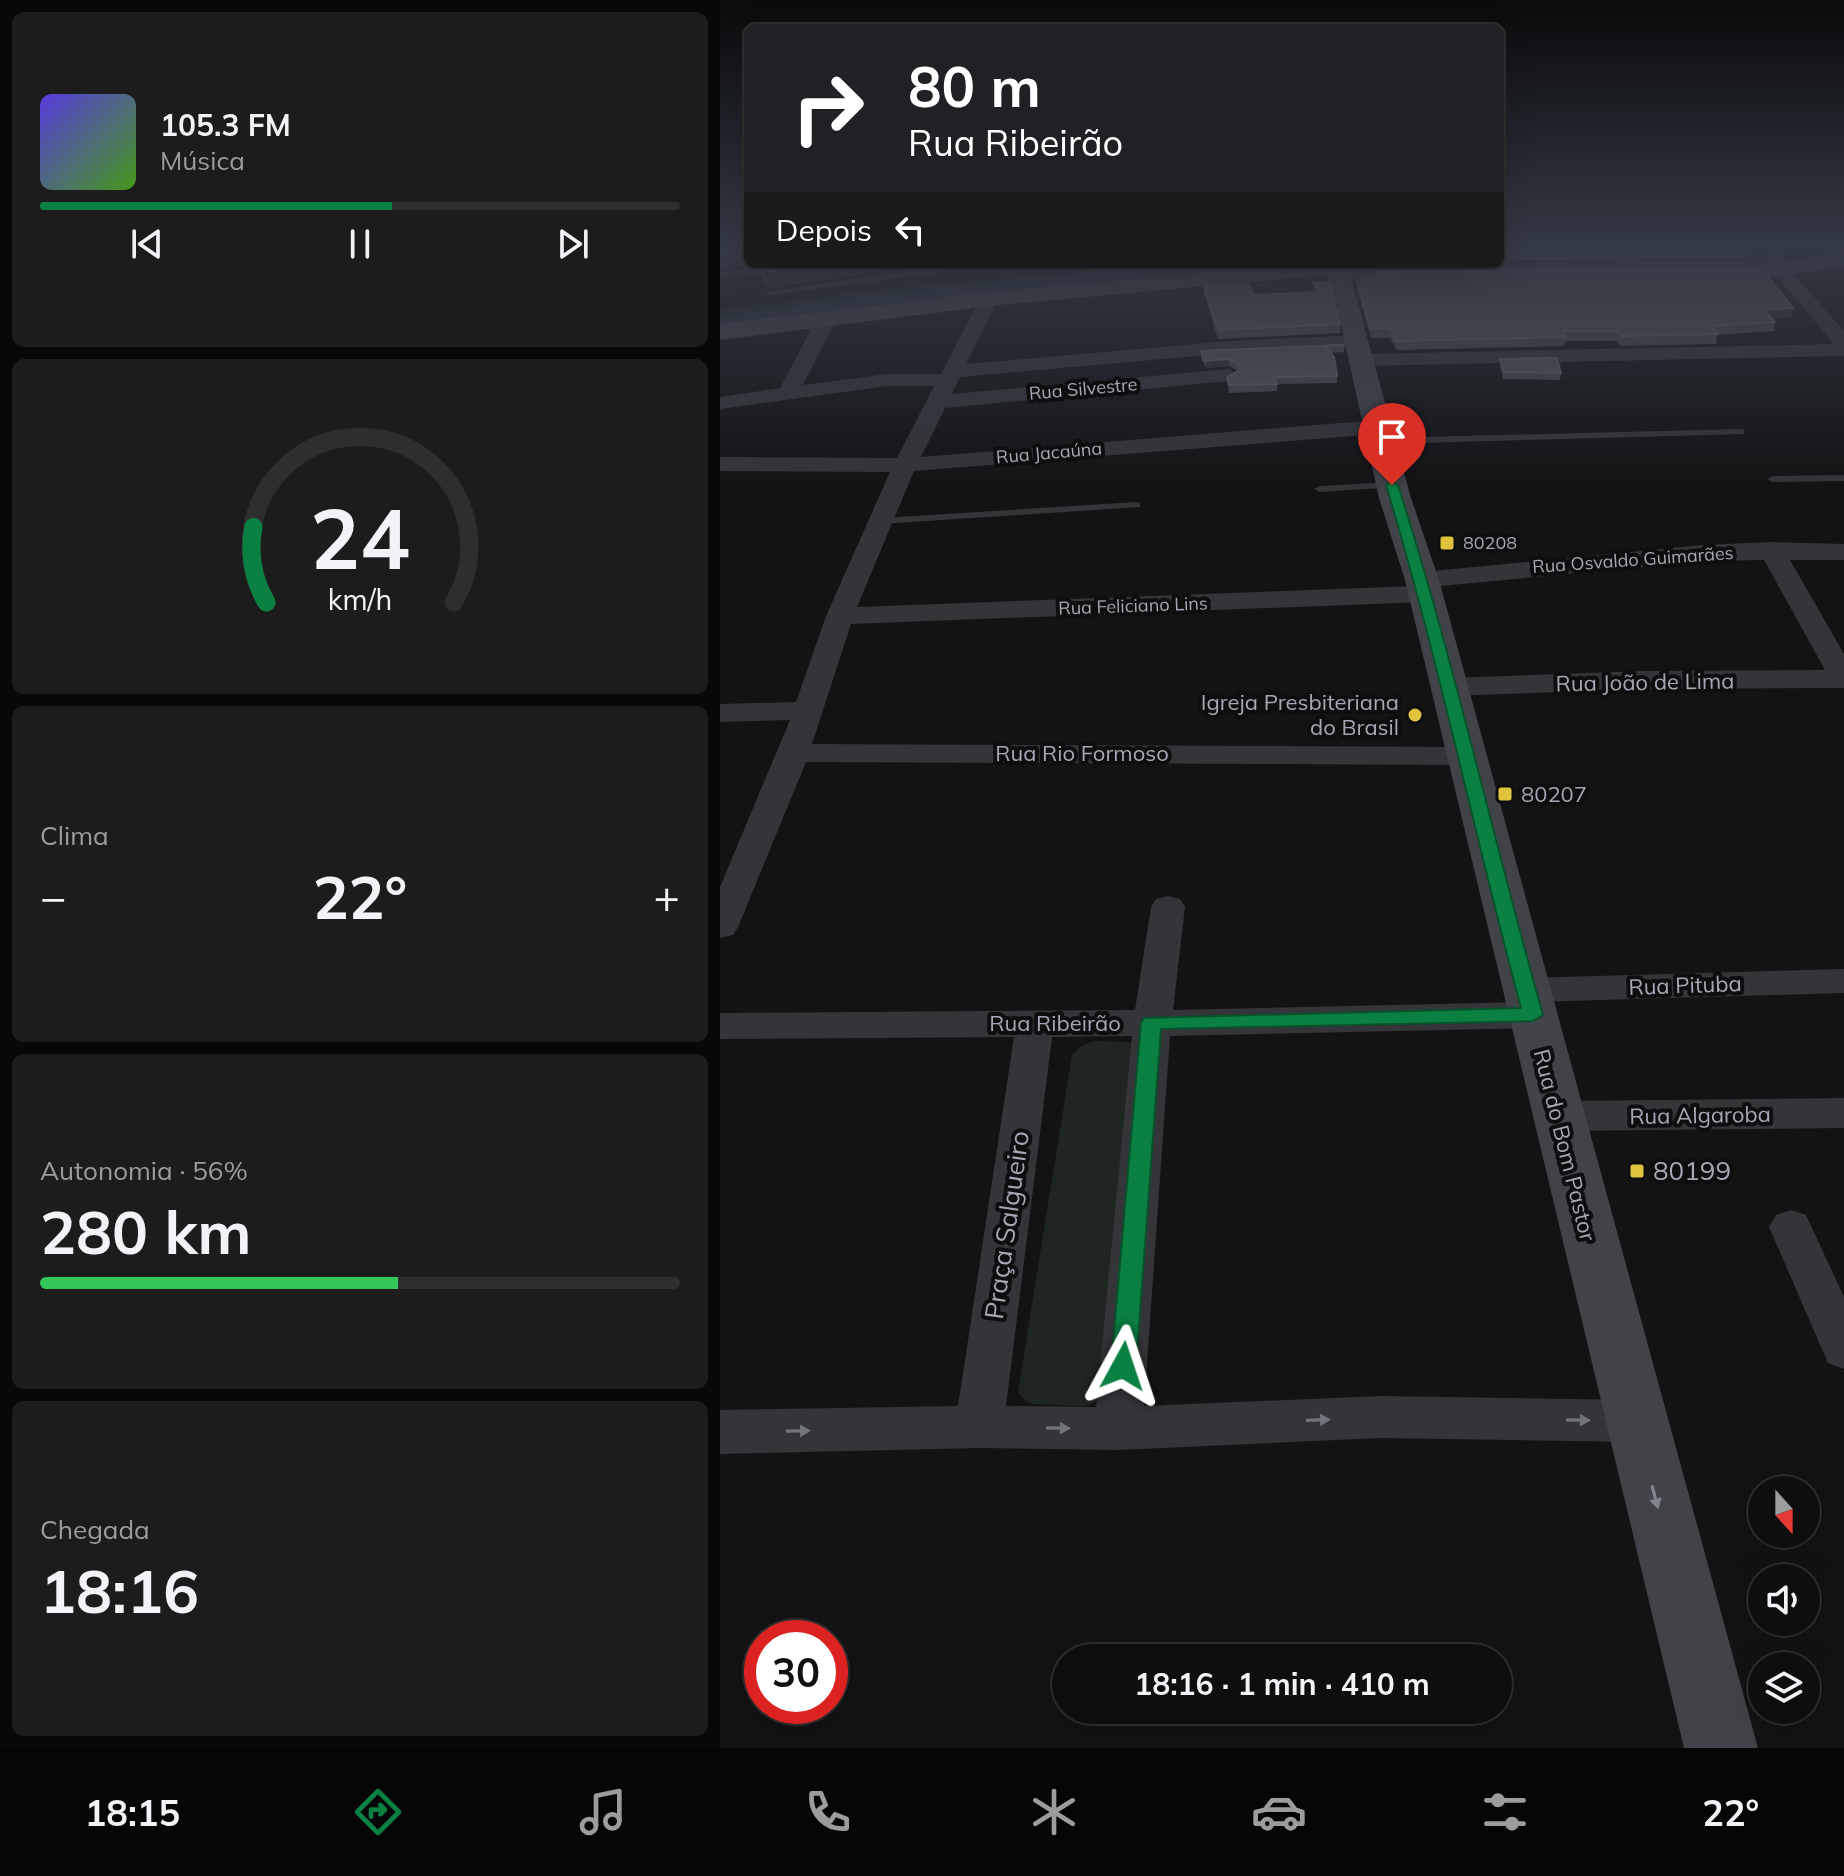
<!DOCTYPE html>
<html lang="pt">
<head>
<meta charset="utf-8">
<style>
  body { margin:0; font-family:Mulish,sans-serif; background:#1c1c1d; color:#f1f3f6; height:100vh; display:flex; flex-direction:column; font-size:30px; white-space:nowrap }
  * { box-sizing:border-box; margin:0 }
  p { font-size:26px; color:#9b9c9e }
  .icon { flex:none; width:44px; height:44px; fill:none; stroke:currentColor; stroke-width:2; stroke-linecap:round; stroke-linejoin:round }
  .map { position:relative; flex:1; overflow:hidden }
  .drawer { display:flex; flex-direction:column; gap:12px; padding:12px; background:#080808; width:720px }
  .drawer>* { flex:none }
  .banner { position:absolute; left:24px; top:24px; width:760px; height:244px; border-radius:12px; box-shadow:0 8px 32px #0002,0 0 0 2px #2e2e2f; background:#202124; color:#fff; overflow:hidden }
  .needle { width:52px; rotate:159deg }
  .fabs { position:absolute; left:1028px; top:1476px; display:grid; gap:16px }
  .fabs a { display:grid; place-items:center; width:72px; height:72px; border-radius:50%; background:#0e0e0f; box-shadow:0 8px 32px #0002,0 0 0 2px #2e2e2f; font-size:40px }
  .speed { position:absolute; left:24px; top:1620px; display:flex; gap:16px; font-size:40px; font-weight:700; text-align:center }
  .speed>* { display:grid; place-content:center; width:104px; height:104px; border-radius:50%; background:#0e0e0f; box-shadow:0 8px 32px #0002,0 0 0 2px #2e2e2f; line-height:1 }
  .speed .limit { border:12px solid #d22; background:#fff; color:#111 }
  .pin { position:absolute; display:grid; place-items:center; width:68px; height:68px; color:#fff; margin:-82px -34px; border-radius:50% 50% 50% 0; rotate:-45deg; box-shadow:0 0 8px #0007 }
  .pin .icon { rotate:45deg }
  .me { position:absolute; width:88px; margin:-44px; rotate:5deg; stroke-linejoin:round; filter:drop-shadow(0 0 6px #0008) }
  .turn { display:flex; align-items:center; gap:28px; height:168px; padding:0 32px; font-size:36px }
  .turn .icon { width:104px; height:104px; stroke-width:2.5 }
  .turn b { display:block; font-size:56px; line-height:68px }
  .then { display:flex; align-items:center; height:76px; padding:0 32px; background:#0003; gap:16px; font-size:30px }
  .big { font-size:60px; font-weight:700; line-height:1.1 }
  .drawer .widget { flex:1; display:flex; flex-direction:column; justify-content:center; gap:12px; min-width:0; padding:0 28px; border-radius:12px; background:#1c1c1d }
  .drawer .dial { align-items:center; gap:0 }
  .dial svg { height:208px; overflow:visible; fill:none; stroke:#2e2e2f; stroke-width:7; stroke-linecap:round; text-anchor:middle }
  .dial text { fill:#f1f3f6; stroke:none }
  .song { display:flex; align-items:center; gap:24px }
  .cover { width:96px; height:96px; border-radius:12px; background:linear-gradient(135deg,hsl(250 70% 55%),hsl(100 70% 35%)) }
  .played { height:8px; border-radius:4px; background:linear-gradient(90deg,#0b8043 55%,#2e2e2f 55%) }
  .keys { display:flex; justify-content:space-around; direction:ltr }
  .heat { display:flex; justify-content:space-between; align-items:center; font-size:44px; direction:ltr }
  .charge { height:12px; border-radius:6px; background:linear-gradient(90deg,#34c759 56%,#2e2e2f 0) }
  .trip { position:absolute; left:332px; top:1644px; width:460px; height:80px; border-radius:40px; background:#0e0e0f; box-shadow:0 8px 32px #0002,0 0 0 2px #2e2e2f; font-weight:700; line-height:80px; text-align:center }
  .tabs { display:flex; height:128px; justify-content:space-around; align-items:center; background:#060606; color:#9b9c9e }
  .tabs .icon { width:56px; height:56px }
  .tabs .current { color:#0b8043 }
  .tabs b { font-size:36px; color:#f1f3f6 }
  main { display:flex; flex:1; min-height:0 }
  .map>svg:first-child { display:block }
</style>
</head>
<body>
<main>
<section class="drawer">
<div class="widget">
<div class="song"><i class="cover"></i><div><b>105.3 FM</b><p>Música</p></div></div>
<div class="played"></div>
<div class="keys"><svg class="icon" aria-label="previous" viewBox="0 0 24 24"><path d="M18 5L8 12l10 7zM5 5v14"/></svg><svg class="icon" aria-label="pause" viewBox="0 0 24 24"><path d="M8 5v14M16 5v14"/></svg><svg class="icon" aria-label="next" viewBox="0 0 24 24"><path d="M6 5l10 7-10 7zM19 5v14"/></svg></div>
</div>
<div class="widget dial"><svg viewBox="0 0 100 80">
<path d="M14 69A42 42 0 1 1 86 69"/>
<path d="M14 69A42 42 0 0 1 9 40" stroke="#0b8043"/>
<text x="50" y="56" font-size="32" font-weight="700">24</text>
<text x="50" y="72" font-size="11">km/h</text>
</svg></div>
<div class="widget"><p>Clima</p>
<div class="heat"><a>−</a><b class="big">22°</b><a>+</a></div>
</div>
<div class="widget"><p>Autonomia · 56%</p><b class="big">280 km</b><div class="charge"></div></div>
<div class="widget"><p>Chegada</p><b class="big">18:16</b></div>
</section>
<div class="map">
<svg width="1124" height="1748" viewBox="0 0 1124 1748">
  <rect width="100%" height="100%" fill="#131314"/>
  <!-- green -->
  <g fill="#1f2621">
    <path d="M434,264H604L0,331V310L162,289Z"/>
    <path d="M374,1041L412,1042L380,1400L367,1406L313,1404L305,1401L298,1392L352,1055L363,1045Z"/>
  </g>
  <g fill="none" stroke-linecap="round" stroke-linejoin="round">
    <!-- canal -->
    <path fill="#2d333c" fill-rule="evenodd" d="M459,264H513L505,269L154,305L0,327V317L154,295Z"/>
    <!-- lane -->
    <g fill="#343439" fill-rule="evenodd">
      <path d="M68,264H92L0,278V272Z"/>
      <path d="M231,264H242L226,272L49,295L45,292Z"/>
      <path d="M1020,429L1024,430V434L661,444L656,441L661,438Z"/>
      <path d="M1124,475V481L1053,482L1047,479L1053,476Z"/>
      <path d="M672,482L678,485L676,487L600,492L594,489L600,486Z"/>
      <path d="M416,502L420,503V507L161,524L155,521L161,518Z"/>
    </g>
    <!-- street -->
    <g fill="#343439" fill-rule="evenodd">
      <path d="M1042,243H1060L1068,268L1124,331V356L643,366L633,360L643,354L1114,344L1054,273Z"/>
      <path d="M269,293L278,299L246,364L510,341L637,335L647,341L637,347L510,353L240,377L232,394L509,369L519,375L509,381L225,408L201,457L658,420L669,427L658,434L194,471L137,607L696,586L689,580L693,574L702,572L984,545L1051,542L1124,544V560H1070L1124,654V688L924,689L727,696L717,693L712,687L717,681L727,678L924,671L1105,670L1044,560L984,561L710,587L718,594L714,600L705,602L131,624L92,744L745,747L756,749L760,756L756,763L745,765L86,762L18,927L13,935L0,938V887L70,720L0,722V704L76,702L106,616L170,472L0,471V457L177,458L214,386H167L0,409V397L60,388L97,318L107,312L117,318L83,385L167,374H221L260,299Z"/>
      <path d="M448,896L460,899L465,907L453,1010L805,1002L793,999L787,990L793,981L806,978L1124,969V993L813,1002L826,1006L832,1015L826,1024L813,1028L450,1036L424,1406L660,1396L915,1400L932,1406L939,1421L932,1436L915,1442L660,1438L398,1450L259,1448L0,1454V1410L238,1406L294,1037L0,1039V1013L415,1010L431,907L436,899ZM412,1036L376,1407L286,1406L332,1037Z"/>
      <path d="M1124,1098V1128L837,1131L823,1126L817,1116L823,1106L837,1101Z"/>
      <path d="M1071,1210L1086,1215L1124,1297V1369L1108,1363L1049,1227L1056,1215Z"/>
    </g>
    <!-- secondary -->
    <path fill="#424349" fill-rule="evenodd" d="M1124,252V266L1060,276L631,278L691,498L719,580L1038,1748H964L685,580L659,498L617,306L607,275L269,306L0,340V324L269,292L573,264L1060,262Z"/>
  </g>
  <!-- wall -->
  <g fill="#46474c">
    <path d="M0,243L28,264H210L48,288L41,275L36,276L34,265L0,269Z"/>
    <path d="M780,243H1023L1027,249L1025,259L791,260L788,257V260H780Z"/>
    <path d="M655,272L1073,308L1071,317L1052,319L1055,322L1054,331L997,335L996,344L900,346L897,341H845L844,346L677,350L670,338H651L637,289V280L655,278Z"/>
    <path d="M609,282L620,324V333L498,339L484,293V285L533,295L594,293L593,283Z"/>
    <path d="M624,345V352L610,353L617,376V383L557,384V391L509,393L507,377L518,371L509,366L487,368L481,359V351Z"/>
    <path d="M780,359L841,373L840,380L783,379L780,366Z"/>
  </g>
  <!-- shaded-wall -->
  <g fill="#2d2e31">
    <path d="M28,250V264H39L41,275L36,276L34,265L0,269V253Z"/>
    <path d="M101,264H210L48,288L45,272Z"/>
    <path d="M1073,308L1071,317L1043,319L1045,310Z"/>
    <path d="M509,359V366L487,368L486,361Z"/>
  </g>
  <!-- building -->
  <g fill="#505257" stroke="#5e5f65" stroke-width="2">
    <path d="M0,243H28V250L0,253Z"/>
    <path d="M786,243H1023L1027,249L791,250Z"/>
    <path d="M41,264H101L45,272Z"/>
    <path d="M1043,270L1073,308L1045,310L1055,322L991,326L998,334L902,336L898,331H842L845,337L677,341L670,328L651,329L637,280L657,278L655,272H678Z"/>
    <path d="M609,282L620,324L498,330L484,285L529,283L533,295L602,292L593,283Z"/>
    <path d="M624,345L605,346L614,357L617,376L553,377L557,384L509,385L507,377L520,370V365L509,359L486,361L481,351Z"/>
    <path d="M837,358L841,373L784,372L780,359Z"/>
  </g>
  <!-- one-way arrows -->
  <defs><path id="oneway-solid" d="M-6-.8H1V-3.2L6.5 0L1 3.2V.8H-6Z" transform="scale(2)"/></defs>
  <g fill="#72747c">
    <use href="#oneway-solid" transform="translate(598 1420) rotate(-2)"/>
    <use href="#oneway-solid" transform="translate(858 1420) rotate(1)"/>
    <use href="#oneway-solid" transform="translate(338 1428) rotate(1)"/>
    <use href="#oneway-solid" transform="translate(78 1431) rotate(-1)"/>
  </g>
  <use fill="#82858e" href="#oneway-solid" transform="translate(935 1497) rotate(75)"/>
  <!-- sky -->
  <linearGradient id="sky" x2="0" y2="1"><stop stop-color="#0a0a0b"/><stop offset="0.5" stop-color="#333945"/><stop offset="1" stop-color="#333945" stop-opacity="0"/></linearGradient>
  <rect width="1124" height="488" fill="url(#sky)"/>
  <!-- route -->
  <path fill="#0b8043" stroke="#07532c" stroke-width="2" d="M672,482L678,485C734,660 773,839 823,1015L813,1021L441,1029L416,1366L412,1374L403,1377L394,1374L391,1366L421,1023L424,1018L801,1008C754,834 718,657 666,485Z"/>
  <!-- markers -->
  <g fill="#e1c43e" stroke="#0e0e0f" stroke-width="3">
    <rect x="719" y="535" width="16" height="16" rx="4"/>
    <circle cx="695" cy="715" r="8"/>
    <rect x="777" y="786" width="16" height="16" rx="4"/>
    <rect x="909" y="1163" width="16" height="16" rx="4"/>
  </g>
  <g text-anchor="middle" stroke-width="8" stroke-linejoin="round" paint-order="stroke">
    <!-- far-street labels -->
    <g font-size="18" fill="#a5a8b3" stroke="#0e0e0f">
      <text transform="translate(363 389) rotate(-5)" y="6">Rua Silvestre</text>
      <text transform="translate(329 453) rotate(-5)" y="6">Rua Jacaúna</text>
      <text transform="translate(913 560) rotate(-4)" y="6">Rua Osvaldo Guimarães</text>
      <text transform="translate(413 606) rotate(-2)" y="6">Rua Feliciano Lins</text>
    </g>
    <!-- far-poi labels -->
    <g font-size="18" fill="#a5a8b3" stroke="#0e0e0f" text-anchor="start">
      <text x="743" y="549">80208</text>
    </g>
    <!-- street labels -->
    <g font-size="22" fill="#a5a8b3" stroke="#0e0e0f">
      <text transform="translate(925 682) rotate(-1)" y="8">Rua João de Lima</text>
      <text x="362" y="761">Rua Rio Formoso</text>
      <text transform="translate(965 985) rotate(-2)" y="8">Rua Pituba</text>
      <text x="335" y="1031">Rua Ribeirão</text>
      <text transform="translate(980 1115) rotate(-1)" y="8">Rua Algaroba</text>
      <text transform="translate(845 1145) rotate(76)" y="8">Rua do Bom Pastor</text>
    </g>
    <!-- poi labels -->
    <g font-size="22" fill="#a5a8b3" stroke="#0e0e0f" text-anchor="end">
      <text x="679" y="710">Igreja Presbiteriana<tspan x="679" dy="25">do Brasil</tspan></text>
      <text x="801" y="802" text-anchor="start">80207</text>
    </g>
    <!-- near-poi labels -->
    <g font-size="26" fill="#a5a8b3" stroke="#0e0e0f" text-anchor="start">
      <text x="933" y="1180">80199</text>
    </g>
    <!-- near-street labels -->
    <g font-size="26" fill="#a5a8b3" stroke="#0e0e0f">
      <text transform="translate(287 1225) rotate(-82)" y="9">Praça Salgueiro</text>
    </g>
  </g>
</svg>
<div class="fabs">
<a><svg class="needle" viewBox="-14 -14 28 28"><path d="M0-13l5 13h-10z" fill="#e53935"/><path d="M0 13l5-13h-10z" fill="#9b9c9e"/></svg></a>
<a><svg class="icon" aria-label="sound" viewBox="0 0 24 24"><path d="M4 9h4l5-4v14l-5-4H4zM17 9q2 3 0 6"/></svg></a>
<a><svg class="icon" aria-label="layers" viewBox="0 0 24 24"><path d="M12 4l9 5-9 5-9-5zM3 14l9 5 9-5"/></svg></a>
</div>
<div class="speed"><div class="limit">30</div></div>
<div class="pin" style="left:672px;top:485px;background:#d93025"><svg class="icon" aria-label="arrive" viewBox="0 0 24 24"><path d="M6 21V4h12l-3 4 3 4H6"/></svg></div>
<svg class="me" style="left:403px;top:1366px" viewBox="-20 -20 40 40"><path d="M0-17L14 15 0 8-14 15z" fill="#0b8043" stroke="#fff" stroke-width="4"/></svg>
<div class="trip">18:16 · 1 min · 410 m</div>
<div class="banner">
<div class="turn"><svg class="icon" aria-label="right" viewBox="0 0 24 24"><path d="M7 20v-9h11M14 6l5 5-5 5"/></svg><div><b>80 m</b>Rua Ribeirão</div></div>
<div class="then">Depois<svg class="icon" aria-label="left" viewBox="0 0 24 24"><path d="M17 20v-9H6M10 6l-5 5 5 5"/></svg></div>
</div>
</div>
</main>
<nav class="tabs">
<b>18:15</b>
<svg class="icon current" aria-label="directions" viewBox="0 0 24 24"><path d="M12 3l9 9-9 9-9-9zM9 14v-3h6M13 9l2 2-2 2"/></svg>
<svg class="icon" aria-label="music" viewBox="0 0 24 24"><path d="M9 18V5l10-2v13"/><circle cx="6" cy="18" r="3"/><circle cx="16" cy="16" r="3"/></svg>
<svg class="icon" aria-label="phone" viewBox="0 0 24 24"><path d="M5 4h4l2 5-3 2q2 4 5 5l2-3 5 2v4C11 20 4 13 5 4z"/></svg>
<svg class="icon" aria-label="climate" viewBox="0 0 24 24"><path d="M12 3v18M4 7l16 10M4 17L20 7"/></svg>
<svg class="icon" aria-label="car" viewBox="0 0 24 24"><path d="M5 17H2v-5l4-1 3-4h7l3 4 3 1v5h-3M9 17h6M6 11h13"/><circle cx="7" cy="17" r="2"/><circle cx="17" cy="17" r="2"/></svg>
<svg class="icon" aria-label="filters" viewBox="0 0 24 24"><path d="M4 7h16M4 17h16"/><circle cx="9" cy="7" r="2"/><circle cx="15" cy="17" r="2"/></svg>
<b>22°</b>
</nav>
</body>
</html>
